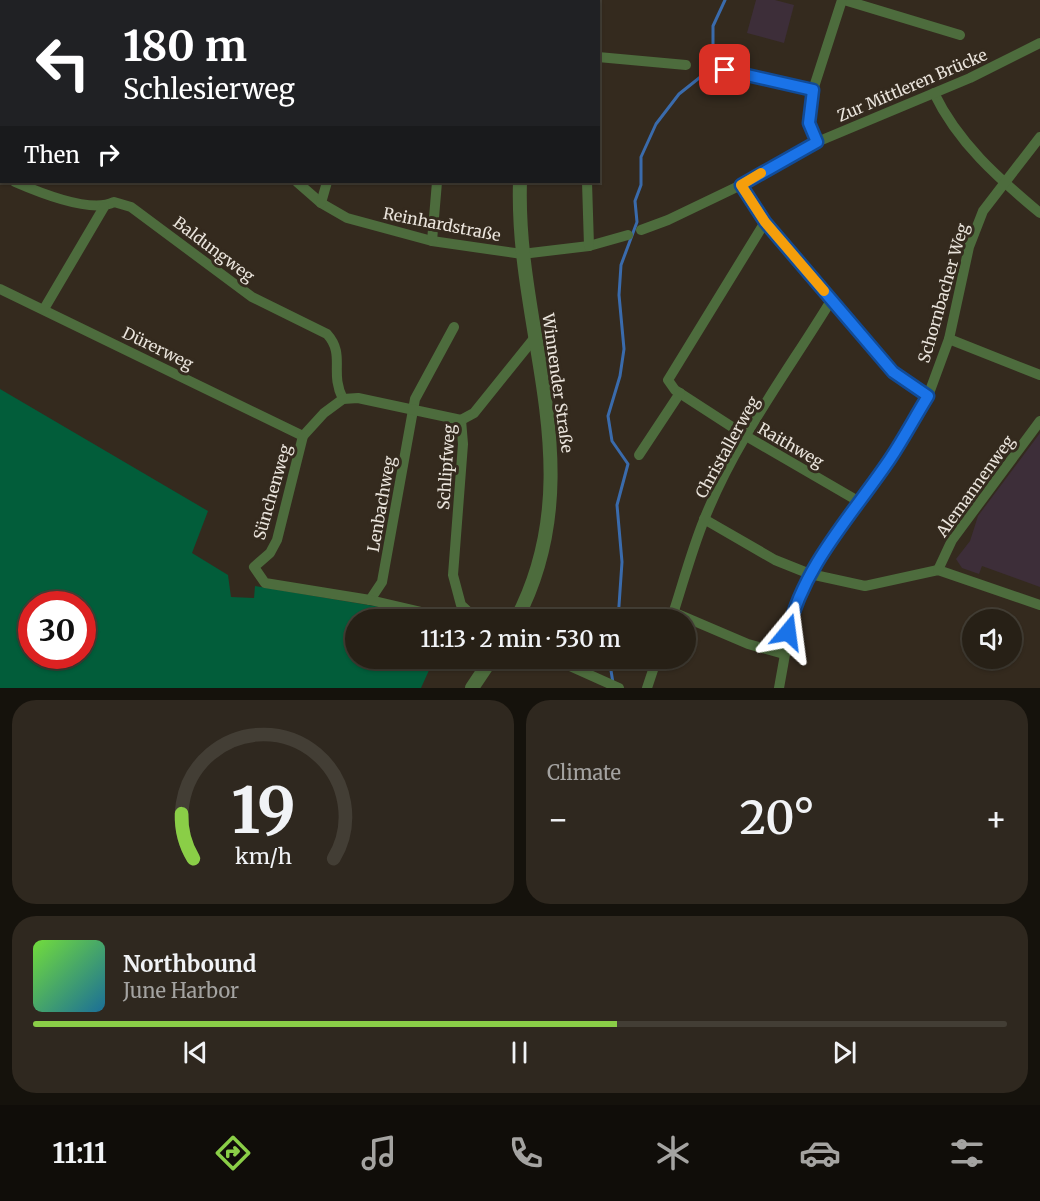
<!DOCTYPE html>
<html lang="en">
<head>
<meta charset="utf-8">
<style>
  body { margin:0; font-family:Merriweather,serif; background:#2f281f; color:#f1f3f6; height:100vh; display:flex; flex-direction:column; font-size:22px; white-space:nowrap }
  * { box-sizing:border-box; margin:0 }
  p { font-size:20px; color:#a4a3a1 }
  .icon { flex:none; width:33px; height:33px; fill:none; stroke:currentColor; stroke-width:2; stroke-linecap:round; stroke-linejoin:round }
  .map { position:relative; height:688px; overflow:hidden }
  .drawer { display:flex; flex-direction:column; gap:12px; padding:12px; background:#15120c; flex:1 }
  .drawer>* { flex:none }
  .guide { position:absolute; left:0px; top:0px; width:600px; height:183px; box-shadow:0 2px 4px #0004,0 0 0 2px #433e35; background:#202124; color:#fff; overflow:hidden }
  .tools { position:absolute; left:962px; top:609px; display:grid; gap:12px }
  .tools a { display:grid; place-items:center; width:60px; height:60px; border-radius:50%; background:#272016; box-shadow:0 2px 4px #0004,0 0 0 2px #433e35; font-size:30px }
  .speed { position:absolute; left:18px; top:591px; display:flex; gap:12px; font-size:30px; font-weight:700; text-align:center }
  .speed>* { display:grid; place-content:center; width:78px; height:78px; border-radius:50%; background:#272016; box-shadow:0 2px 4px #0004,0 0 0 2px #433e35; line-height:1 }
  .speed .limit { border:9px solid #d22; background:#fff; color:#111 }
  .pin { position:absolute; display:grid; place-items:center; width:51px; height:51px; color:#fff; margin:-26px; border-radius:12px; box-shadow:0 3px 9px #0006 }
  .me { position:absolute; width:66px; margin:-33px; rotate:16deg; stroke-linejoin:round; filter:drop-shadow(0 0 4px #0008) }
  .turn { display:flex; align-items:center; gap:21px; height:126px; padding:0 24px; font-size:27px }
  .turn .icon { width:78px; height:78px; stroke-width:2.5 }
  .turn b { display:block; font-size:42px; line-height:51px }
  .then { display:flex; align-items:center; height:57px; padding:0 24px; background:#0003; gap:12px; font-size:22px }
  .big { font-size:45px; font-weight:600; line-height:1.1 }
  .drawer .tile { flex:1; display:flex; flex-direction:column; justify-content:center; gap:9px; min-width:0; padding:0 21px; border-radius:24px; background:#2f281f }
  .drawer .dial { align-items:center; gap:0 }
  .dial svg { height:156px; overflow:visible; fill:none; stroke:#433e35; stroke-width:7; stroke-linecap:round; text-anchor:middle }
  .dial text { fill:#f1f3f6; stroke:none }
  .song { display:flex; align-items:center; gap:18px }
  .cover { width:72px; height:72px; border-radius:9px; background:linear-gradient(135deg,hsl(100 70% 55%),hsl(200 70% 35%)) }
  .played { height:6px; border-radius:3px; background:linear-gradient(90deg,#8ace47 60%,#433e35 60%) }
  .keys { display:flex; justify-content:space-around; direction:ltr }
  .heat { display:flex; justify-content:space-between; align-items:center; font-size:33px; direction:ltr }
  .drawer .tiles { flex:1; display:grid; gap:12px; grid-template-columns:1fr 1fr }
  .tile:last-child { grid-column:span 2 }
  .trip { position:absolute; left:345px; top:609px; width:351px; height:60px; border-radius:30px; background:#272016; box-shadow:0 2px 4px #0004,0 0 0 2px #433e35; font-weight:600; line-height:60px; text-align:center }
  .dock { display:flex; height:96px; justify-content:space-around; align-items:center; background:#100d09; color:#a4a3a1 }
  .dock .icon { width:42px; height:42px }
  .dock .selected { color:#8ace47 }
  .dock b { font-size:27px; color:#f1f3f6 }
  .map>svg:first-child { display:block }
</style>
</head>
<body>
<div class="map">
<svg width="1040" height="688" viewBox="0 0 1040 688">
  <rect width="100%" height="100%" fill="#342a1e"/>
  <!-- education -->
  <g fill="#3d2e39">
    <path d="M756,0H775L794,5L784,43L747,33Z"/>
    <path d="M1040,433V587L982,566L979,574L962,568L956,559L970,541L978,516Z"/>
  </g>
  <!-- green -->
  <path fill="#025d3a" fill-rule="evenodd" d="M0,389L208,511L192,553L228,575L231,597L254,598L255,586L410,612L411,619L356,620V658L414,659L430,668L421,688H0ZM32,604H82V656H32Z"/>
  <g fill="none" stroke-linecap="round" stroke-linejoin="round">
    <!-- stream -->
    <g stroke="#3a6bac" stroke-width="3">
      <path d="M618,620L622,562L617,505L628,464L612,441L608,416L620,376L624,349L619,295L621,265L637,222L635,201L641,185V157L656,124L679,94L713,67V26L725,0"/>
      <path d="M609,658L613,683"/>
    </g>
    <!-- minor -->
    <g stroke="#4d6c3d" stroke-width="10">
      <path d="M148,0L150,2"/>
      <path d="M844,0L960,35"/>
      <path d="M50,2L51,0"/>
      <path d="M185,2V0"/>
      <path d="M257,2V0"/>
      <path d="M344,2V0"/>
      <path d="M456,2L457,0"/>
      <path d="M595,2V0"/>
      <path d="M0,49L2,48"/>
      <path d="M598,57L686,65"/>
      <path d="M725,70L813,90"/>
      <path d="M934,93C958,143 998,178 1040,213"/>
      <path d="M0,109L2,111"/>
      <path d="M0,138L2,136"/>
      <path d="M817,142L809,123L813,90L842,0"/>
      <path d="M0,174L2,175"/>
      <path d="M15,182C38,192 91,214 114,202L131,207L252,297L327,334C346,355 329,372 343,399"/>
      <path d="M297,182L321,203L347,218L432,241L522,254L589,246L628,235"/>
      <path d="M587,182L589,246"/>
      <path d="M741,185L765,222L893,372L928,396"/>
      <path d="M321,203L327,182"/>
      <path d="M765,222L668,380L675,390L746,436L858,501"/>
      <path d="M641,230L668,220L741,185L817,142L970,78L1040,43"/>
      <path d="M432,241L437,182"/>
      <path d="M0,289L303,436"/>
      <path d="M44,309L104,207"/>
      <path d="M949,339L1040,375"/>
      <path d="M461,420L463,444L453,575L461,605L477,620"/>
      <path d="M461,420L474,413L536,336"/>
      <path d="M639,455L680,393"/>
      <path d="M704,519L775,560L810,574L865,586L938,570L1040,605"/>
      <path d="M938,570L952,540L1040,421"/>
      <path d="M370,600L382,582L415,399L454,327"/>
      <path d="M673,612L748,644L784,654"/>
      <path d="M456,620L370,600L265,583L254,567L270,553L277,540L303,436L324,413L343,399L358,398L461,420"/>
      <path d="M671,620C682,587 691,552 704,520C735,441 788,371 832,299"/>
      <path d="M552,658L619,688"/>
      <path d="M647,688L657,658"/>
      <path d="M779,688L793,610L810,574L858,501L890,459L928,396L949,339L969,247L983,211L1040,137"/>
    </g>
    <!-- tertiary -->
    <g stroke="#4d6c3d" stroke-width="14">
      <path d="M529,2V0"/>
      <path d="M516,620C594,472 515,333 520,182"/>
      <path d="M472,688L492,658"/>
    </g>
  </g>
  <g fill="none" stroke-linecap="round" stroke-linejoin="round">
    <defs>
      <path id="route" d="M725,70L813,90L809,123L817,142L741,185L765,222L893,372L928,396C915,417 904,438 890,459C853,514 803,566 788,632"/>
    </defs>
    <!-- route casing -->
    <use href="#route" stroke="#114b97" stroke-width="15"/>
    <!-- route -->
    <use href="#route" stroke="#1a73e8" stroke-width="10"/>
    <!-- slow -->
    <path stroke="#f59e0b" stroke-width="10" d="M761,173L741,185L765,222L824,291"/>
  </g>
  <g text-anchor="middle" stroke-width="6" stroke-linejoin="round" paint-order="stroke">
    <!-- street labels -->
    <g font-size="16" fill="#eae4dc" stroke="#342a1e">
      <text transform="translate(912 85) rotate(-23)" y="6">Zur Mittleren Brücke</text>
      <text transform="translate(442 224) rotate(11)" y="6">Reinhardstraße</text>
      <text transform="translate(214 249) rotate(37)" y="6">Baldungweg</text>
      <text transform="translate(943 293) rotate(-74)" y="6">Schornbacher Weg</text>
      <text transform="translate(158 348) rotate(26)" y="6">Dürerweg</text>
      <text transform="translate(558 383) rotate(82)" y="6">Winnender Straße</text>
      <text transform="translate(791 445) rotate(30)" y="6">Raithweg</text>
      <text transform="translate(727 447) rotate(-61)" y="6">Christallerweg</text>
      <text transform="translate(446 467) rotate(-86)" y="6">Schlipfweg</text>
      <text transform="translate(975 486) rotate(-54)" y="6">Alemannenweg</text>
      <text transform="translate(272 492) rotate(-74)" y="6">Sünchenweg</text>
      <text transform="translate(381 504) rotate(-80)" y="6">Lenbachweg</text>
    </g>
  </g>
</svg>
<div class="tools">
<a><svg class="icon" aria-label="sound" viewBox="0 0 24 24"><path d="M4 9h4l5-4v14l-5-4H4zM17 9q2 3 0 6"/></svg></a>
</div>
<div class="speed"><div class="limit">30</div></div>
<div class="pin" style="left:725px;top:70px;background:#d93025"><svg class="icon" aria-label="arrive" viewBox="0 0 24 24"><path d="M6 21V4h12l-3 4 3 4H6"/></svg></div>
<svg class="me" style="left:788px;top:632px" viewBox="-20 -20 40 40"><path d="M0-17L14 15 0 8-14 15z" fill="#1a73e8" stroke="#fff" stroke-width="4"/></svg>
<div class="trip">11:13 · 2 min · 530 m</div>
<div class="guide">
<div class="turn"><svg class="icon" aria-label="left" viewBox="0 0 24 24"><path d="M17 20v-9H6M10 6l-5 5 5 5"/></svg><div><b>180 m</b>Schlesierweg</div></div>
<div class="then">Then<svg class="icon" aria-label="right" viewBox="0 0 24 24"><path d="M7 20v-9h11M14 6l5 5-5 5"/></svg></div>
</div>
</div>
<section class="drawer">
<div class="tiles">
<div class="tile dial"><svg viewBox="0 0 100 80">
<path d="M14 69A42 42 0 1 1 86 69"/>
<path d="M14 69A42 42 0 0 1 8 46" stroke="#8ace47"/>
<text x="50" y="56" font-size="32" font-weight="700">19</text>
<text x="50" y="72" font-size="11">km/h</text>
</svg></div>
<div class="tile"><p>Climate</p>
<div class="heat"><a>−</a><b class="big">20°</b><a>+</a></div>
</div>
<div class="tile">
<div class="song"><i class="cover"></i><div><b>Northbound</b><p>June Harbor</p></div></div>
<div class="played"></div>
<div class="keys"><svg class="icon" aria-label="previous" viewBox="0 0 24 24"><path d="M18 5L8 12l10 7zM5 5v14"/></svg><svg class="icon" aria-label="pause" viewBox="0 0 24 24"><path d="M8 5v14M16 5v14"/></svg><svg class="icon" aria-label="next" viewBox="0 0 24 24"><path d="M6 5l10 7-10 7zM19 5v14"/></svg></div>
</div>
</div>
</section>
<nav class="dock">
<b>11:11</b>
<svg class="icon selected" aria-label="directions" viewBox="0 0 24 24"><path d="M12 3l9 9-9 9-9-9zM9 14v-3h6M13 9l2 2-2 2"/></svg>
<svg class="icon" aria-label="music" viewBox="0 0 24 24"><path d="M9 18V5l10-2v13"/><circle cx="6" cy="18" r="3"/><circle cx="16" cy="16" r="3"/></svg>
<svg class="icon" aria-label="phone" viewBox="0 0 24 24"><path d="M5 4h4l2 5-3 2q2 4 5 5l2-3 5 2v4C11 20 4 13 5 4z"/></svg>
<svg class="icon" aria-label="climate" viewBox="0 0 24 24"><path d="M12 3v18M4 7l16 10M4 17L20 7"/></svg>
<svg class="icon" aria-label="car" viewBox="0 0 24 24"><path d="M5 17H2v-5l4-1 3-4h7l3 4 3 1v5h-3M9 17h6M6 11h13"/><circle cx="7" cy="17" r="2"/><circle cx="17" cy="17" r="2"/></svg>
<svg class="icon" aria-label="filters" viewBox="0 0 24 24"><path d="M4 7h16M4 17h16"/><circle cx="9" cy="7" r="2"/><circle cx="15" cy="17" r="2"/></svg>
</nav>
</body>
</html>
